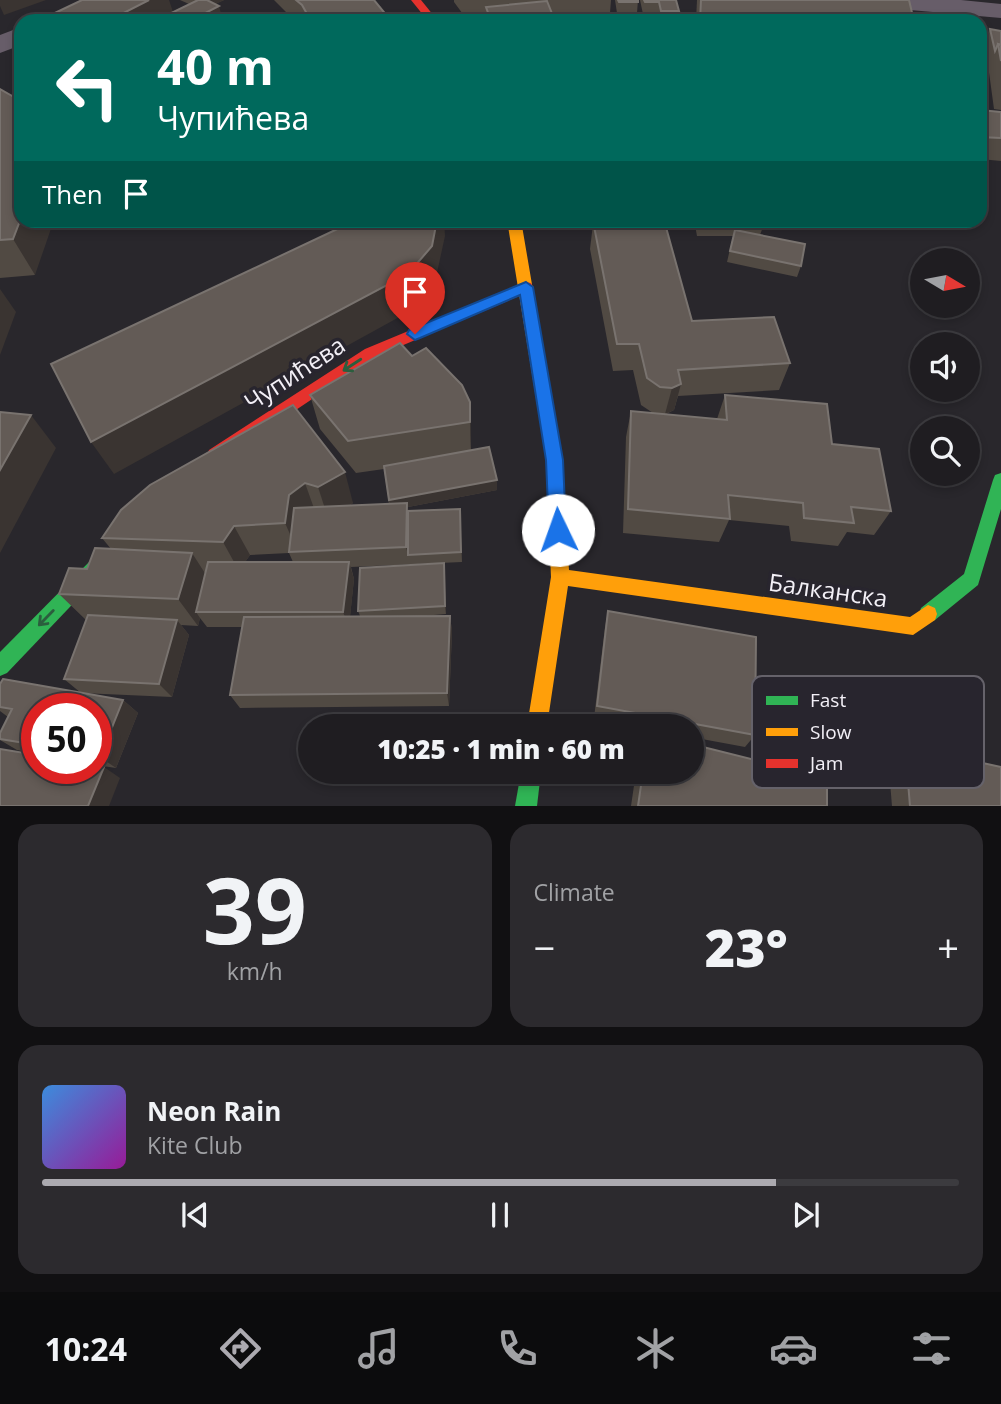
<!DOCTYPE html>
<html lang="en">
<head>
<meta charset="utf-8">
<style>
  body { margin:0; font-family:"Open Sans",sans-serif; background:#2c2a2e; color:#f1f3f6; height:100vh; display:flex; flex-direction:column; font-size:26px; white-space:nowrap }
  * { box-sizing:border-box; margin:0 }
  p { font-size:23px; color:#a1a2a5 }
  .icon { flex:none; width:38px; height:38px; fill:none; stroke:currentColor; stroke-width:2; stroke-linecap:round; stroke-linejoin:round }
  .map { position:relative; height:806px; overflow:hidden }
  .panel { display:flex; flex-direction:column; gap:18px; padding:18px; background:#111012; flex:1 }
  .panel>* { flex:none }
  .guide { position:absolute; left:14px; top:14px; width:973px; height:214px; border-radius:21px; box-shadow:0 4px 10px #0003,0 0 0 2px #3c3b3f; background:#00695c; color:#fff; overflow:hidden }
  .needle { width:46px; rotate:100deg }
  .fabs { position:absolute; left:910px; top:248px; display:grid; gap:14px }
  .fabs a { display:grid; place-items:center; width:70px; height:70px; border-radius:50%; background:#1f1d21; box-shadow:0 4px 10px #0003,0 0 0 2px #3c3b3f; font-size:35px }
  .speed { position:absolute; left:21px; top:693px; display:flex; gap:14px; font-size:35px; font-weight:700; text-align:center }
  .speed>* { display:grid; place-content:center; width:91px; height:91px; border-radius:50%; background:#1f1d21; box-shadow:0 4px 10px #0003,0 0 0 2px #3c3b3f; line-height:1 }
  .speed .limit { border:10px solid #d22; background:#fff; color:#111 }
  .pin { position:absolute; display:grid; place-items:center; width:60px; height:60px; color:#fff; margin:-72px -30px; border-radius:50% 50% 50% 0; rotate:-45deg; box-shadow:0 0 7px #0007 }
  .pin .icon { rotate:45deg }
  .me { position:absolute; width:77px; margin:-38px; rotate:357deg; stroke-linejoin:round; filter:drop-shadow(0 0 5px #0008) }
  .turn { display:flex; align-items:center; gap:24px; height:147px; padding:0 28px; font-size:32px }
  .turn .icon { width:91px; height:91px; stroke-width:2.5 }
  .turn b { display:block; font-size:49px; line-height:60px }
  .then { display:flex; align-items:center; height:66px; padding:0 28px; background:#0003; gap:14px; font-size:26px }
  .big { font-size:52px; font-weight:800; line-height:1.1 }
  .panel .tile { flex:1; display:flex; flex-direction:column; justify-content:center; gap:10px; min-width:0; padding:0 24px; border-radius:21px; background:#2c2a2e }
  .panel .dial { align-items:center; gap:0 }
  .dial b { font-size:91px; line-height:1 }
  .song { display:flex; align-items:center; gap:21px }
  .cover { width:84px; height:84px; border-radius:10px; background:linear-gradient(135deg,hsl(210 70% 55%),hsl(300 70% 35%)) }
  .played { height:7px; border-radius:4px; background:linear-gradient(90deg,#acaab0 80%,#3c3b3f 80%) }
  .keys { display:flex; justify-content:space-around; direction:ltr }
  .heat { display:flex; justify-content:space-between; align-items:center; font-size:38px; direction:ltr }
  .panel .tiles { flex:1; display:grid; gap:18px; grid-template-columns:1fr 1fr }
  .tile:last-child { grid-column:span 2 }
  .trip { position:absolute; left:298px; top:714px; width:406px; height:70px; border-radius:35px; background:#1f1d21; box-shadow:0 4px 10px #0003,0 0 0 2px #3c3b3f; font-weight:800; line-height:70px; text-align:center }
  .tab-bar { display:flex; height:112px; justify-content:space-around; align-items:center; background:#0c0c0d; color:#a1a2a5 }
  .tab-bar .icon { width:49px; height:49px }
  .tab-bar .current { color:#acaab0 }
  .tab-bar b { font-size:32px; color:#f1f3f6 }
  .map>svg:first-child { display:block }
</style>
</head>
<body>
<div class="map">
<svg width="1001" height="806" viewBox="0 0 1001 806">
  <rect width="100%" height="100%" fill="#29272c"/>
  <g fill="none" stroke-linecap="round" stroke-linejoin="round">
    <!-- street -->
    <g fill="#675d69" fill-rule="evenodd">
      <path d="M864,0H961L1001,4V18L876,7L867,5Z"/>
      <path d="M21,27V45L0,53V35Z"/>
    </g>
    <!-- fast -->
    <g fill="#30b455" fill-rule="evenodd">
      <path d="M1001,473V509L978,585L935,620L928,623L921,620L919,614L921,608L964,574L993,480L995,475Z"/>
      <path d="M102,553L108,555L111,561L108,567L7,673L0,676V652L96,555Z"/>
      <path d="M521,772H541L537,806H515Z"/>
    </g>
    <!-- slow -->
    <path fill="#ff9f0a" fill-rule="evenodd" d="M507,220H521L562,460L569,570L910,617L928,605L935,608L937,614L935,620L913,635L568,586L547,726H527L551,577L546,460Z"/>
    <!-- jam -->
    <g fill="#e5322d" fill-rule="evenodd">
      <path d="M411,0H421L438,21H428Z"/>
      <path d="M526,282L531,283L533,287L531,291L375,357L221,460L215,462L209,460L207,455L209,450L365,349Z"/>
    </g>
  </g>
  <!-- wall -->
  <g fill="#514a43" fill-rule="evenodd">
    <path d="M180,0H224L215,4L173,12L189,4Z"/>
    <path d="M274,0H374L390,21H295Z"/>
    <path d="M454,0H611L610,13L553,16L555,21H468L454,2Z"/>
    <path d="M615,0H638L637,13H617Z"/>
    <path d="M640,0H676L679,11L678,17L679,21H592L593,15H657V13L643,14Z"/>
    <path d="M697,0H909L914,21H696Z"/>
    <path d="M990,29L1001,31V110L994,109L988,65L989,62L984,41Z"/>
    <path d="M0,89L35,275L0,278Z"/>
    <path d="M980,110L1001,112V161L980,159Z"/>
    <path d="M565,220H668L664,221L692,321L790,363L779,390L678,396L674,410L666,414L717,419L725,395L832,444L891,511L874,535L847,532L838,546L791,541L789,526L729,520L719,542L623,533L626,437L631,411L653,413L641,405L633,370L613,371L590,249L593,224L566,226Z"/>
    <path d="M694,220H763L764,224L760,235L801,266L797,277L727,262L733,236H697Z"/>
    <path d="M412,356L470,402L471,450L497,490L408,507V511L460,509L462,562L351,567L354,579L350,616H360L358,611L444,563L446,614L422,616H450L452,631L449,706L240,708L230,695L242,627H207L200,618L198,626L181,625L189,635L172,697L81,693L64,679L86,620L59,594L111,549L102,538L293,405L353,503L350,505L389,504L384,469L356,473L320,429L310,395ZM289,553L293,562H245L250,555Z"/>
    <path d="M608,611L755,735L745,747L691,737V726H635L594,718L605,627Z"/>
    <path d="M0,684L123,700L138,713L116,768L96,765V709H37V754L17,750L0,740V733L8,717L0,711Z"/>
    <path d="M905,746L1001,806H892L888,758Z"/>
    <path d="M636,772H691L827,806H631Z"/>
  </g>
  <!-- shaded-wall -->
  <g fill="#3a3431">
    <path d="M0,0H46L4,15L0,6Z"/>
    <path d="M149,0H169L173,12L155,21H108Z"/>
    <path d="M198,0H224L202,11Z"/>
    <path d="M219,6L223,21H190Z"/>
    <path d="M21,218V220H54L35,275L13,239Z"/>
    <path d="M437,220H444L445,236L435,282L412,310L114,474L91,442Z"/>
    <path d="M0,289L16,312L0,355Z"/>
    <path d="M681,384L674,410L665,414L672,388Z"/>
    <path d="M470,402L471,435V454L470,422Z"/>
    <path d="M31,415L56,448L0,553V470Z"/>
    <path d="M345,472L353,503L328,518L318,487Z"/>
    <path d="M497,480V490L408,507L410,521L408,555L406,547L391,510L389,500Z"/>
    <path d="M305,483L316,514L298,552L285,523L289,495Z"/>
    <path d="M234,526L250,555L239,571L223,542Z"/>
    <path d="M192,553L210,581L196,612L200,618L198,626L178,599Z"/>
    <path d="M349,562L354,579L349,627L343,612Z"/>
    <path d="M444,563L445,572L446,614L445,606Z"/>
    <path d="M450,616L452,631L449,706L447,693Z"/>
    <path d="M177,620L189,635L172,697L159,684Z"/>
    <path d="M123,700L138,713L116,768L100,757Z"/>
    <path d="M104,767L120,778L109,806H88Z"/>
  </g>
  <!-- building -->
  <g fill="#635b56" stroke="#79736f" stroke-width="2">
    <path d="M82,0H149L108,21H38Z"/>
    <path d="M198,0H207L219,6L190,21H155Z"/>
    <path d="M296,0H374L388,17L390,21H311L302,5Z"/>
    <path d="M618,0H638V2H619Z"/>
    <path d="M644,0H676L679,11H661L659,2H645Z"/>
    <path d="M701,0H909L914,21H700Z"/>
    <path d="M547,1L555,21H491L486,7Z"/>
    <path d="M678,14L679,21H594L593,15Z"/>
    <path d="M234,16L244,21H224Z"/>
    <path d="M990,29L1001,31V45L998,44L995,51Z"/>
    <path d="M998,44L1001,45V61Z"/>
    <path d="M0,89L21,101V218L13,239L0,240Z"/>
    <path d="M980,110L1001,112V138L980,137Z"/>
    <path d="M348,220H437L432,246L408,274L91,442L51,364L348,224Z"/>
    <path d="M607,220H664L692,321L774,317L790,363L678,370L681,384L672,388L660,387L647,378L639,344H617L593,221Z"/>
    <path d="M699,220H763L764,224L700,225Z"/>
    <path d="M735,230L805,244L801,266L730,251Z"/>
    <path d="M400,343L412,356L426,348L462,385L470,402V422L348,441L310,395Z"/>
    <path d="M725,395L827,404L832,444L879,449L891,511L851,507L854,523L804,518L803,503L728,495L730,519L628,509L631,411L727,420Z"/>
    <path d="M293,405L345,472L318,487L305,483L289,495L285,523L234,526L223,542L102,538L121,510L150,485Z"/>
    <path d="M0,412L31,415L0,470Z"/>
    <path d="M489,447L497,480L389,500L384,466Z"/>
    <path d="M407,503L406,547L289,552L294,508Z"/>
    <path d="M460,509L461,552L408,555V511Z"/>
    <path d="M95,548L192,553L178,599L59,594L69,568L87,569Z"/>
    <path d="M208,562H349L343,612H196Z"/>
    <path d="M444,563L445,606L358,611L360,568Z"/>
    <path d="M608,611L756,637L755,735L597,706Z"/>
    <path d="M88,615L177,620L159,684L64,679Z"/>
    <path d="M450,616L447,693L230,695L244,617Z"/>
    <path d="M3,679L123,700L100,757L96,756V709H37V745L0,739V733L12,709L0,707V684Z"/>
    <path d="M691,744L827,778V806H638L643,772H691Z"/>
    <path d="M905,746L1001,767V806H910Z"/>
    <path d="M0,749L37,755V768H96V766L104,767L88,806H0Z"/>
  </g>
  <!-- one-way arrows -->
  <defs><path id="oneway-shaft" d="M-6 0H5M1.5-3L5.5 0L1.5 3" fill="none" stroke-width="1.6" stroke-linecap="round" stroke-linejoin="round" transform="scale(1.75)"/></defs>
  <g stroke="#2b5e3e">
    <use href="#oneway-shaft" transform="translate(352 365) rotate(147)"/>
    <use href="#oneway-shaft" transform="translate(46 618) rotate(134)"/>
  </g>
  <!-- route -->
  <path fill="#1a73e8" stroke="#114b97" stroke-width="2" d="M526,282L533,287L563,460L566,530L564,536L558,538L551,536L549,530L546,460L520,295L420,338L415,340L407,334L409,330Z"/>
  <g text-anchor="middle" stroke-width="7" stroke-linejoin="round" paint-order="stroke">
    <!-- street labels -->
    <g font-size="24" fill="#f3f0f7" stroke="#28252e">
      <text transform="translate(295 374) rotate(-33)" y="8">Чупићева</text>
      <text transform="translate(828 591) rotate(8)" y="8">Балканска</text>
    </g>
  </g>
  <!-- legend -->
  <rect x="752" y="676" width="232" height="112" rx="10" fill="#28252e" stroke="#65626a" stroke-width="2"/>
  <rect x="766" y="696" width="32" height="9" fill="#30b455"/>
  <rect x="766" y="728" width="32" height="8" fill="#ff9f0a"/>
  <rect x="766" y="759" width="32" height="9" fill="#e5322d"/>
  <g font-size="19" fill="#f3f0f7">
    <text x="810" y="707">Fast</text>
    <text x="810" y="739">Slow</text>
    <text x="810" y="770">Jam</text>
  </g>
</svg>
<div class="fabs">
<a><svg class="needle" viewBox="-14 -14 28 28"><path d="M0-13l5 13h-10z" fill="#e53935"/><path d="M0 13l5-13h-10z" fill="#a1a2a5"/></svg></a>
<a><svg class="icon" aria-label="sound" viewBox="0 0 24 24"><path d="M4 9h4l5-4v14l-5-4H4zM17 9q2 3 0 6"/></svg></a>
<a><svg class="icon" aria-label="search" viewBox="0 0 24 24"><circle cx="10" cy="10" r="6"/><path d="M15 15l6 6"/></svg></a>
</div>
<div class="speed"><div class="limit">50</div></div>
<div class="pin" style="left:415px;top:334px;background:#d93025"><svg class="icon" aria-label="arrive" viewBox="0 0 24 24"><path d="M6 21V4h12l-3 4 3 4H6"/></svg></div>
<svg class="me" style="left:558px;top:530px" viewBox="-20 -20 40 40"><circle r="19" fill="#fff"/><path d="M0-13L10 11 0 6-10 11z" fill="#1a73e8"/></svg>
<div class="trip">10:25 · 1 min · 60 m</div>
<div class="guide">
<div class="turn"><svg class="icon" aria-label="left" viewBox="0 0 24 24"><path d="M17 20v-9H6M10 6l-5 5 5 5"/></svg><div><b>40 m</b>Чупићева</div></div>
<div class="then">Then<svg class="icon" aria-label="arrive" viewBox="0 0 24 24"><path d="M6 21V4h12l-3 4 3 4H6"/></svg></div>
</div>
</div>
<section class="panel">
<div class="tiles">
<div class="tile dial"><b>39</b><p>km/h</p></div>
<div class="tile"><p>Climate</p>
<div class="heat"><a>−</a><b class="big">23°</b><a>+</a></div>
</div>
<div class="tile">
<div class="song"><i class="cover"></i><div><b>Neon Rain</b><p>Kite Club</p></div></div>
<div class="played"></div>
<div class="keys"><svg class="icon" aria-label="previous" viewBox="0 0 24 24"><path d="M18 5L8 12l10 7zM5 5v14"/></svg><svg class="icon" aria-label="pause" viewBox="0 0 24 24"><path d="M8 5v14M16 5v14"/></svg><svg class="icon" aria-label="next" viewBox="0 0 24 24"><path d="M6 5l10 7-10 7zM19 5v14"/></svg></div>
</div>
</div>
</section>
<nav class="tab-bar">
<b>10:24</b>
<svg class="icon current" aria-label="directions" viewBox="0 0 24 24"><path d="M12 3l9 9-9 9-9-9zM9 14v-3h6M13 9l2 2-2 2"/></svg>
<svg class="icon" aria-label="music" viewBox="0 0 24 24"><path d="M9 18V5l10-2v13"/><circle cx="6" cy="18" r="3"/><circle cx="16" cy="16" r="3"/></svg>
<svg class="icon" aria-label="phone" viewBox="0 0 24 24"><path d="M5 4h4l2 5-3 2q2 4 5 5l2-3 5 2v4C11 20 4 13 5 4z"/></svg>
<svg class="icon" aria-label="climate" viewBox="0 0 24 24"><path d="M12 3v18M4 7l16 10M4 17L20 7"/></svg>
<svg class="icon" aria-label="car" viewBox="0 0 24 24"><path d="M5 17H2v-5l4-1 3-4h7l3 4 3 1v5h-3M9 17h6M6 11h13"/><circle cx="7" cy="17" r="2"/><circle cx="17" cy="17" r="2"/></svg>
<svg class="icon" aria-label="filters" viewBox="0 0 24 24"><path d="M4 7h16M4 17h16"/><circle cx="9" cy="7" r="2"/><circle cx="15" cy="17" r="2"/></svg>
</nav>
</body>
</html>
